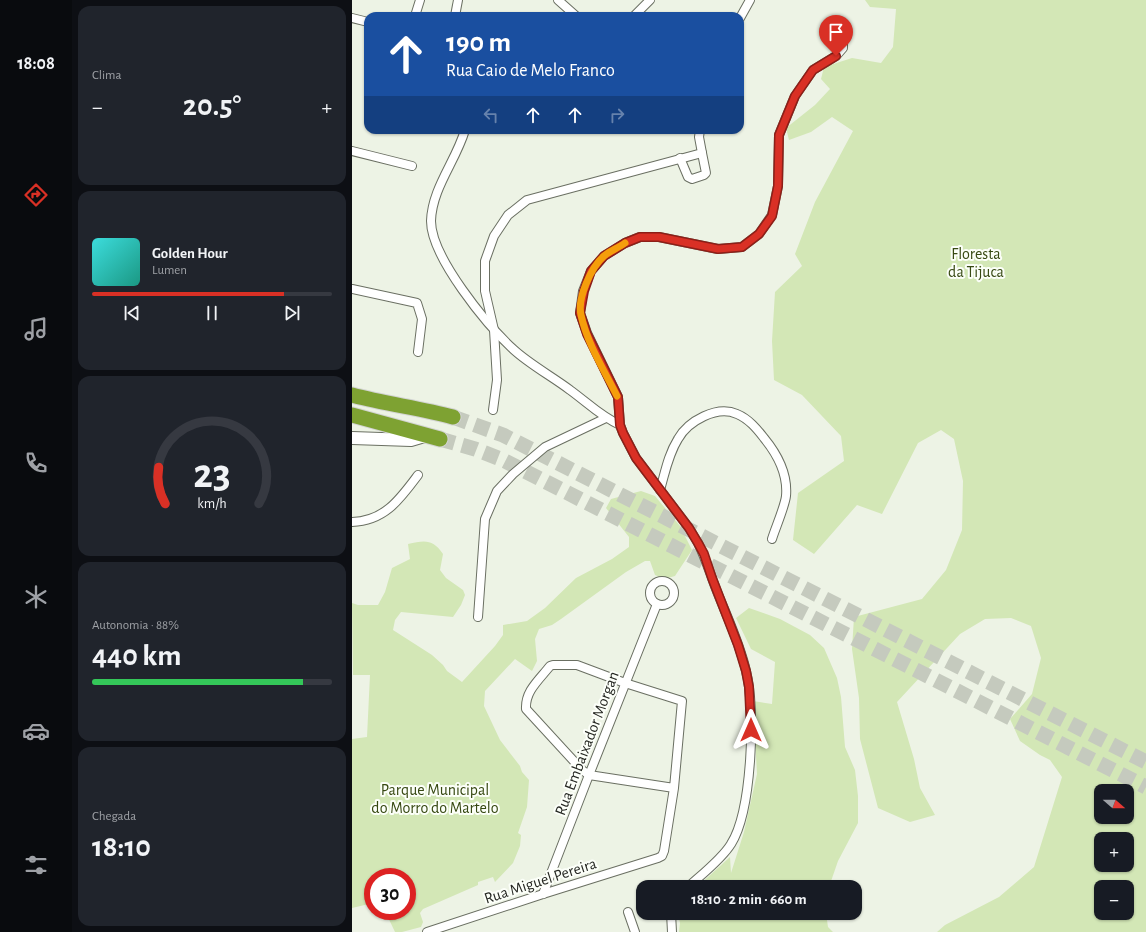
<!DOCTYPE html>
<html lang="pt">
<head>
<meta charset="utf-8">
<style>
  body { margin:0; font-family:"Alegreya Sans",sans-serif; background:#20242c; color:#f1f3f6; height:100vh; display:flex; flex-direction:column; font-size:15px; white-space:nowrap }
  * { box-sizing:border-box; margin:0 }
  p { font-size:13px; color:#9ea1a6 }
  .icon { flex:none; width:22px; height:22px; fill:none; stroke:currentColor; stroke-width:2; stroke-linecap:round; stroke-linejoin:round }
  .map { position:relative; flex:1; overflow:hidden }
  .details { display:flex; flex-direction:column; gap:6px; padding:6px; background:#0d0f14; width:280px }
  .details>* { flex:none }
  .guide { position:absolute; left:12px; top:12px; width:380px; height:122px; border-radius:12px; box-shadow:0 1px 3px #0004; background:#1a4fa0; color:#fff; overflow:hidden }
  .needle { width:26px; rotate:110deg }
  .controls { position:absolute; left:742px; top:784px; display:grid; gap:8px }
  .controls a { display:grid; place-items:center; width:40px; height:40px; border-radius:8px; background:#171b24; box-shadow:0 1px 3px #0004; font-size:20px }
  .speed { position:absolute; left:12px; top:868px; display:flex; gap:8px; font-size:20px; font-weight:700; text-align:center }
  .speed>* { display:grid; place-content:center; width:52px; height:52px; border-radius:50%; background:#171b24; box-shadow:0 1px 3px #0004; line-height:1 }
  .speed .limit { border:6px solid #d22; background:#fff; color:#111 }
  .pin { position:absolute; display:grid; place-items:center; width:34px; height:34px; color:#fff; margin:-41px -17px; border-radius:50% 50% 50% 0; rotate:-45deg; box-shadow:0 0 4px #0007 }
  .pin .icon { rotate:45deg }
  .me { position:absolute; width:44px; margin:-22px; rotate:0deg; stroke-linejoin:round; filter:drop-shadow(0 0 3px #0008) }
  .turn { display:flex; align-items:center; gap:14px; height:84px; padding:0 16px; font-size:18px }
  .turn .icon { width:52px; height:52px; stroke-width:2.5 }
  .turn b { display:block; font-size:28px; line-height:34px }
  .lanes { display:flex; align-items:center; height:38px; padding:0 16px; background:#0003; justify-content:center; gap:20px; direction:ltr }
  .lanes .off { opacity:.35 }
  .big { font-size:30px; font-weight:700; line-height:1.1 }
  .details .tile { flex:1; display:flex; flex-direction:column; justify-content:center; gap:6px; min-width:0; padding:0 14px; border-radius:12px; background:#20242c }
  .details .dial { align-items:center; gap:0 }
  .dial svg { height:104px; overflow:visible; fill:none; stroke:#363941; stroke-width:7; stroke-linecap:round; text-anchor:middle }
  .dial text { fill:#f1f3f6; stroke:none }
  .song { display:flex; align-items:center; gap:12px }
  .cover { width:48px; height:48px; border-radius:6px; background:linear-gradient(135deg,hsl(180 70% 55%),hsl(170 70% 35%)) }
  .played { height:4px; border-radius:2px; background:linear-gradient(90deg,#d93025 80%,#363941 80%) }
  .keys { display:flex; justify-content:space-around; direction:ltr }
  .heat { display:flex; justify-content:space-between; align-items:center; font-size:22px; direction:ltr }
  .charge { height:6px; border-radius:3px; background:linear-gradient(90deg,#34c759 88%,#363941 0) }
  .trip { position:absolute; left:284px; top:880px; width:226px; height:40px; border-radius:12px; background:#171b24; box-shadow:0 1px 3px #0004; font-weight:700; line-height:40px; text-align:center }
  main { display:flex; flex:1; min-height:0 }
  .tabs { display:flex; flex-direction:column; width:72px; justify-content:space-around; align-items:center; background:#090b0e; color:#9ea1a6 }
  .tabs .icon { width:28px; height:28px }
  .tabs .on { color:#d93025 }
  .tabs b { font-size:18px; color:#f1f3f6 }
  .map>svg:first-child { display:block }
</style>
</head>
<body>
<main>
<nav class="tabs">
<b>18:08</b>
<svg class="icon on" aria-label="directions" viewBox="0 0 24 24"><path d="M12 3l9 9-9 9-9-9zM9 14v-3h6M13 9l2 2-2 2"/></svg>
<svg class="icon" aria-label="music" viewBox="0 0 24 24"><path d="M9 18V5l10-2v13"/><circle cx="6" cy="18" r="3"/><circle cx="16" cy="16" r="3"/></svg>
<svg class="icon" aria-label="phone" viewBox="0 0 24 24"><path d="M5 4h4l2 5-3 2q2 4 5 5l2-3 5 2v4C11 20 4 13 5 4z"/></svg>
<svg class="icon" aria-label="climate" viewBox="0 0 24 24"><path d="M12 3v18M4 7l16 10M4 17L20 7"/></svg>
<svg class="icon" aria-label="car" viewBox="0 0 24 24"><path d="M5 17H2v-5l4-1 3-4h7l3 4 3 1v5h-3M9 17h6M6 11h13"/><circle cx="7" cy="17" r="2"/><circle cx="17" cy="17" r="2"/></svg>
<svg class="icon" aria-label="filters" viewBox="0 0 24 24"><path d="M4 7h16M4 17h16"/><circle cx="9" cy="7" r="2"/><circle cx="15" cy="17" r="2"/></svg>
</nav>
<section class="details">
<div class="tile"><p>Clima</p>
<div class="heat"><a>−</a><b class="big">20.5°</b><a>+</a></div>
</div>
<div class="tile">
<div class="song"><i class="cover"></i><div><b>Golden Hour</b><p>Lumen</p></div></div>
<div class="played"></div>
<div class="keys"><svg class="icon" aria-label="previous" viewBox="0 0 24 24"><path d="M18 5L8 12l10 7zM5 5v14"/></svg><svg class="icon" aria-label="pause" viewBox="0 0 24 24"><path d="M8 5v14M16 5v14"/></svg><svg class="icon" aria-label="next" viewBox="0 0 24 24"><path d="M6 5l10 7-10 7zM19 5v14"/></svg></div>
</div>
<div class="tile dial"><svg viewBox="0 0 100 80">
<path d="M14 69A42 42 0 1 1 86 69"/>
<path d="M14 69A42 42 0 0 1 9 41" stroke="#d93025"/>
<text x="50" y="56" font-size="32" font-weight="700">23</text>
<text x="50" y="72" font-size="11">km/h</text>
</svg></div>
<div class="tile"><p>Autonomia · 88%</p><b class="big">440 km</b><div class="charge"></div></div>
<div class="tile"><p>Chegada</p><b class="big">18:10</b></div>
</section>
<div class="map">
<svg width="794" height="932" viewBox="0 0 794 932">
  <rect width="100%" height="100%" fill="#edf3e5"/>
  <!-- green -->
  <g fill="#d3e7b6" fill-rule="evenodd">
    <path d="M513,0H794V932H585L593,925L647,897L682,867L710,777L698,760L688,755L668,741L658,719L680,694L689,658L679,626L659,618L633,619L608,634L545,702L562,759L568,788L583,815L558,822L526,808L508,739L507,698L500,649L502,617L570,599L594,570L610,530L611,481L602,439L589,430L566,443L530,514L505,505L462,554L441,540L446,493L492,461L489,436L450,395L422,380L420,341L423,292L450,266L443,254L463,202L501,131L480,117L459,132L437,140L434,128L463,105L478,89L469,79L472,67L500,58L529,63L541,47L544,9L518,7ZM749,791H775V817H749ZM749,839H775V865H749ZM749,887H775V913H749Z"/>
    <path d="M289,491L303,496L328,526L340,550L323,576L312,579L303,575L298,561H293L274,572L209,619L200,625L187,629L183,639L185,661L180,671L163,659L133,691L132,706L148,740L168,766L170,772L177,780L175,807L166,833L169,835L168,846L161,863L143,882L141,877L126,882V885L71,909L68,913L71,922L69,927L50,932H43L33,911H55V877H21V903L0,908V739L15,737L18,675H1L0,603L6,605H26L33,592L40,568L58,559L56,544C73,540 81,539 91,554L88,570L94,578L111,590L113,595L109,605L101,617L49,612L43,620L41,630L80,655L91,665L95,671L110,682L143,646L151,635V625L175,621L193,608L224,578L260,559L277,547V537L254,508L259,499Z"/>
    <path d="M397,608L428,619L458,635L472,648L485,678L489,697L493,747L503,770L506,796V823L486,861L477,887H345L378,857L379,873L392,832L405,774L401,701L420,704L423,662L399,649L384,618Z"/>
    <path d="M326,913H474L476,927L481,932H327L328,923Z"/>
  </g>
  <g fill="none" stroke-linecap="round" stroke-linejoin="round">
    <!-- highway-tunnel -->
    <g stroke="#c5cabe" stroke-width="15" stroke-dasharray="15 8" stroke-linecap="butt">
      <path d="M101,417L151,435L794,762"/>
      <path d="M88,439L123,449L151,460L794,787"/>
    </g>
    <defs>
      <g id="street">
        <path d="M206,0L224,16"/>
        <path d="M63,16L68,0"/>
        <path d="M103,16L106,0"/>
        <path d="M282,16L298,0"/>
        <path d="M0,18L16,22"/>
        <path d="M388,18L398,0"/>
        <path d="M113,130C104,161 80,188 79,221C79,257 135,325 161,349C177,364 201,377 218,390C236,403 248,416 268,425"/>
        <path d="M0,151L60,166"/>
        <path d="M328,158L336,177L340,179L352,175L354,173L350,153"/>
        <path d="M0,289L65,303L70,319L66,352"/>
        <path d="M141,410L145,380L142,330L133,291V261L142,236L156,215L175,200L350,153L347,137L348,130"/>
        <path d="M308,490C313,473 316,455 326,439C336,421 365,405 385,414C397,419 405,429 412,438C426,455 436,474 434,496C433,506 423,529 420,539"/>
        <path d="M0,522C33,521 48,499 66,475"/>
        <circle cx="310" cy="593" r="12"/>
        <path d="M126,617L133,519L145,491L161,474L193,447L254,418"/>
        <path d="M336,887C349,875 370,859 379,844C400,811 404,709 394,671C388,644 376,619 366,594C359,577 354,559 346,543L337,528L284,458L271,433L268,425L266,397L235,333L228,313L231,291L239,271L252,256L273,243L288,237H307L366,249L390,247L407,234L420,215L426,186L427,135L443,96L461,70L484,56L491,48V39"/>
        <path d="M191,894L237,775L305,604"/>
        <path d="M276,912L283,932"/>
        <path d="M319,913L320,932"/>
        <path d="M75,932L191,894L306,858L310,856L312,851L322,788L330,701L273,683L225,665H201L198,666C187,680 173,691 174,709L230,770L237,775L322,788"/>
      </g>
      <path id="secondary" d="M0,438L59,440L76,435"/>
      <g id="highway">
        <path d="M0,395C33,404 68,408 101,417"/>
        <path d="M0,415L88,439"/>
      </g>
    </defs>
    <!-- street casing -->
    <use href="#street" stroke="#6a6f62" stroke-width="10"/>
    <!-- secondary casing -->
    <use href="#secondary" stroke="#6a6f62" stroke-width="14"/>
    <!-- highway casing -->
    <use href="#highway" stroke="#d3d4d3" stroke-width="17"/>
    <!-- street -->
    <use href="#street" stroke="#fff" stroke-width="8"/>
    <!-- secondary -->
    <use href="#secondary" stroke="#fff" stroke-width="12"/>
    <!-- highway -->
    <use href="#highway" stroke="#7ea232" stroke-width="15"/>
  </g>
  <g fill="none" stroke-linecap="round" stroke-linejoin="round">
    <defs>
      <path id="route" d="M399,730L397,687L394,671L386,645L360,578L352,554L346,543L337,528L284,458L271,433L268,425L266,397L235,334L228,313L232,291L239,271L252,256L273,243L288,237H307L366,249L390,247L407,234L420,216L426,186L427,135L443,96L461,70L484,56"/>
    </defs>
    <!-- route casing -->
    <use href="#route" stroke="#8d1f18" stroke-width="10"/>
    <!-- route -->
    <use href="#route" stroke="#d93025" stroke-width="7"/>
    <!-- slow -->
    <path stroke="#f59e0b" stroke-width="7" d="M265,396C252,370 235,343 229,315C225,299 239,267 252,256C258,251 266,248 273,243"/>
  </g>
  <g text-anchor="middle" stroke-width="4" stroke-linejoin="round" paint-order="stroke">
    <!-- park labels -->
    <g font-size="16" fill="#374912" stroke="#fcfff9">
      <text x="624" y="259">Floresta<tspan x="624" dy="18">da Tijuca</tspan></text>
      <text x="83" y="795">Parque Municipal<tspan x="83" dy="18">do Morro do Martelo</tspan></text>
    </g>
    <!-- street labels -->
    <g font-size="16" fill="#252722" stroke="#fcfff9">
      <text transform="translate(234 743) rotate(-69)" y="6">Rua Embaixador Morgan</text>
      <text transform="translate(188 880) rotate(-18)" y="6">Rua Miguel Pereira</text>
    </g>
  </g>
</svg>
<div class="controls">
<a><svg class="needle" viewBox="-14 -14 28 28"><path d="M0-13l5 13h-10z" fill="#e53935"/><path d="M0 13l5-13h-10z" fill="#9ea1a6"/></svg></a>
<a>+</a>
<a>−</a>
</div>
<div class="speed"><div class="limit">30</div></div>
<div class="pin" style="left:484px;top:56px;background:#d93025"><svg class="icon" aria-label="arrive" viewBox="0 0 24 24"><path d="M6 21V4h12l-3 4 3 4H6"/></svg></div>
<svg class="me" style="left:399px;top:730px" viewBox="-20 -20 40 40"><path d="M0-17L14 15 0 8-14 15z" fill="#d93025" stroke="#fff" stroke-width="4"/></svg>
<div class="trip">18:10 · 2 min · 660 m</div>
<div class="guide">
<div class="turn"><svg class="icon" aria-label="ahead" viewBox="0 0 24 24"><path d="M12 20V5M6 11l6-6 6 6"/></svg><div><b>190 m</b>Rua Caio de Melo Franco</div></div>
<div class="lanes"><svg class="icon off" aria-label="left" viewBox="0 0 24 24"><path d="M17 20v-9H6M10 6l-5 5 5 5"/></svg><svg class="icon" aria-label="ahead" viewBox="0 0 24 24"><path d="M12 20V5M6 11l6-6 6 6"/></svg><svg class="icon" aria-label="ahead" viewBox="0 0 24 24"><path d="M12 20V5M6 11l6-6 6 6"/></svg><svg class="icon off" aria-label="right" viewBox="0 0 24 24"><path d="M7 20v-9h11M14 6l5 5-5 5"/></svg></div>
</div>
</div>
</main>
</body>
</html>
